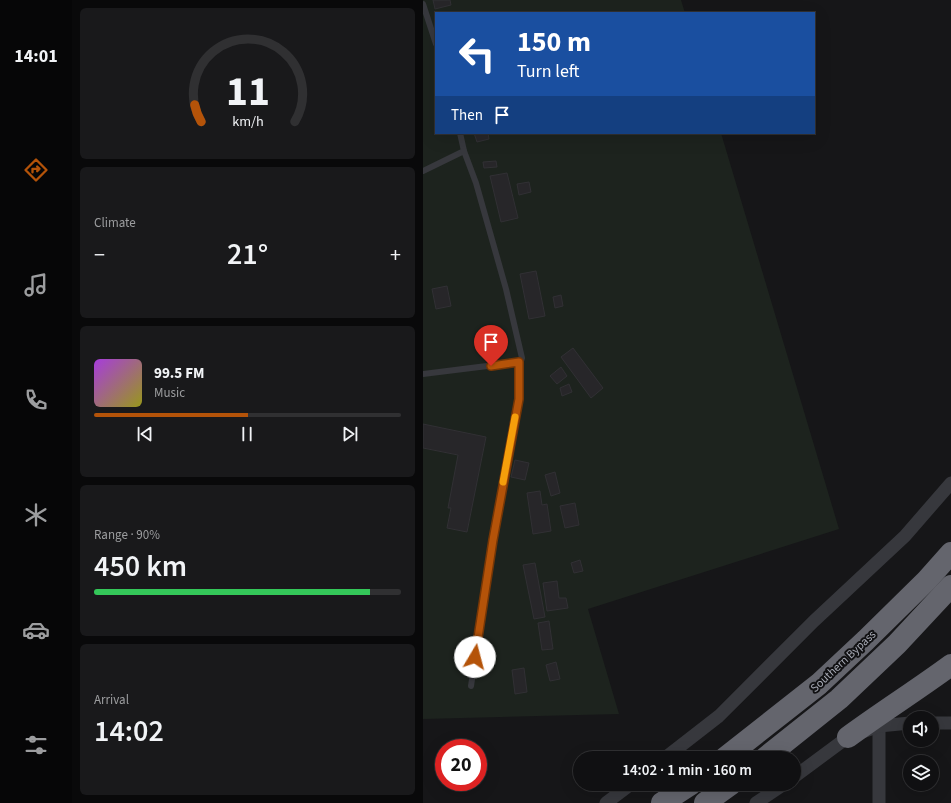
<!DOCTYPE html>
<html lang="en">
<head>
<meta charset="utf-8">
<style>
  body { margin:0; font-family:"Source Sans 3",sans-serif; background:#19191b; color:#f1f3f6; height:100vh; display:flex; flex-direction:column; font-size:15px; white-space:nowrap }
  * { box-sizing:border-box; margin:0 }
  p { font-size:13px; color:#9c9d9f }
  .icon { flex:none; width:22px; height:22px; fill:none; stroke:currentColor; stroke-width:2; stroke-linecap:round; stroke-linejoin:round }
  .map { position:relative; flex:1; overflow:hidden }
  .panel { display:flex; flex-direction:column; gap:8px; padding:8px; background:#09090a; width:351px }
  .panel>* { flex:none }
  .hud { position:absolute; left:12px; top:12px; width:380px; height:122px; border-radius:0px; box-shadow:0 4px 16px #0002,0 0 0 1px #303032; background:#1a4fa0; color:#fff; overflow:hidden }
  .buttons { position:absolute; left:480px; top:711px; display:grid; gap:8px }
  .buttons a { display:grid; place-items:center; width:36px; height:36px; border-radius:50%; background:#101012; box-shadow:0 4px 16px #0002,0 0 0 1px #303032; font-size:20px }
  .speed { position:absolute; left:12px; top:739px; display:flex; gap:8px; font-size:20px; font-weight:700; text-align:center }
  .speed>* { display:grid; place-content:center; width:52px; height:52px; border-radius:50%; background:#101012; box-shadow:0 4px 16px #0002,0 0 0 1px #303032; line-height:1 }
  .speed .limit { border:6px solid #d22; background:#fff; color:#111 }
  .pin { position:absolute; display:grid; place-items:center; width:34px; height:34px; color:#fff; margin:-41px -17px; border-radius:50% 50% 50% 0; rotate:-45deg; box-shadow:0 0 4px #0007 }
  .pin .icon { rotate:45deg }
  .me { position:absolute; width:44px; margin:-22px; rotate:8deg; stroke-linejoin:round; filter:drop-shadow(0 0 3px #0008) }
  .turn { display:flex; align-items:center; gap:14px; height:84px; padding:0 16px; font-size:18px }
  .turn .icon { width:52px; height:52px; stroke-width:2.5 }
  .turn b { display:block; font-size:28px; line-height:34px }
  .then { display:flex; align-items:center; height:38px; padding:0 16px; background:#0003; gap:8px; font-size:15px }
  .big { font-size:30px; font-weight:600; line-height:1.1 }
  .panel .card { flex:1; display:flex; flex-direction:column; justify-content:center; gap:6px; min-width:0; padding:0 14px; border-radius:6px; background:#19191b }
  .panel .dial { align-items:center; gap:0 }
  .dial svg { height:104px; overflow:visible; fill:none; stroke:#303032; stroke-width:7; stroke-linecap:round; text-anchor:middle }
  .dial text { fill:#f1f3f6; stroke:none }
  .song { display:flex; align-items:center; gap:12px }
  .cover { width:48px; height:48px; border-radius:6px; background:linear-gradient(135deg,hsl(280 70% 55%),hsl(60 70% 35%)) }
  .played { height:4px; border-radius:2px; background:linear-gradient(90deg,#b45309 50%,#303032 50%) }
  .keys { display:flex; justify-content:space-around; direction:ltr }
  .heat { display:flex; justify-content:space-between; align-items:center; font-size:22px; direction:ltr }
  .charge { height:6px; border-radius:3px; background:linear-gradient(90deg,#34c759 90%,#303032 0) }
  .trip { position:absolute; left:150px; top:751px; width:228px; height:40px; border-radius:20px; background:#101012; box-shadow:0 4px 16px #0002,0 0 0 1px #303032; font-weight:600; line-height:40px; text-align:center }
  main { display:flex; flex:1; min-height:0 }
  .tabs { display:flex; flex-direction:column; width:72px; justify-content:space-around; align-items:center; background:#060607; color:#9c9d9f }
  .tabs .icon { width:28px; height:28px }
  .tabs .active { color:#b45309 }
  .tabs b { font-size:18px; color:#f1f3f6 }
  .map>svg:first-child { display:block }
</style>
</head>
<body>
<main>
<nav class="tabs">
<b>14:01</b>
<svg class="icon active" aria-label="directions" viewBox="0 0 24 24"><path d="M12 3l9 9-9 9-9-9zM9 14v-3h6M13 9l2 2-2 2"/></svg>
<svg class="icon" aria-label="music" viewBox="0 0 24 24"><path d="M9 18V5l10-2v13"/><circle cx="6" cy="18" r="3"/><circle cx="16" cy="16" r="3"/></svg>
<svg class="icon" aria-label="phone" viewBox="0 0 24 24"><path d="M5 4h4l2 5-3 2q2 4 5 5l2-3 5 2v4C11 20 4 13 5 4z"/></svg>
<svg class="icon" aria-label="climate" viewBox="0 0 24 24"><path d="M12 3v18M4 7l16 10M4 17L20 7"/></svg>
<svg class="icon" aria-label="car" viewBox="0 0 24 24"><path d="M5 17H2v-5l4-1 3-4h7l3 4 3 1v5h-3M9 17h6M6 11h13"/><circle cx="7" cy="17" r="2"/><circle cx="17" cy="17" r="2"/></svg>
<svg class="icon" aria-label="filters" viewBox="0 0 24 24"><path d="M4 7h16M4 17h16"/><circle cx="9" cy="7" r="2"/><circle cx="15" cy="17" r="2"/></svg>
</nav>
<section class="panel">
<div class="card dial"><svg viewBox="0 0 100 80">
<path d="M14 69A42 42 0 1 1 86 69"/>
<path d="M14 69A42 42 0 0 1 9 56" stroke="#b45309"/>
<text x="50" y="56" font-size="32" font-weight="700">11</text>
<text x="50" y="72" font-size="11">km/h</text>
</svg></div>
<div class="card"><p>Climate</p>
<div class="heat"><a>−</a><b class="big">21°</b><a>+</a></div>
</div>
<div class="card">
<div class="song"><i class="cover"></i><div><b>99.5 FM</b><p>Music</p></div></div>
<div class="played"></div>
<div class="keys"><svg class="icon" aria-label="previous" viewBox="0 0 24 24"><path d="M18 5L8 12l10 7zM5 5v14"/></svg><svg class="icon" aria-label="pause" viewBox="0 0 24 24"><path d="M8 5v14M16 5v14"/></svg><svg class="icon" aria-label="next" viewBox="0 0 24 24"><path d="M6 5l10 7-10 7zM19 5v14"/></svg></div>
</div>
<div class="card"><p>Range · 90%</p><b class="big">450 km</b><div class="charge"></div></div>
<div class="card"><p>Arrival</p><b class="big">14:02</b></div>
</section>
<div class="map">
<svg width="528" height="803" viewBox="0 0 528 803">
  <rect width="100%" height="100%" fill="#161618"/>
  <!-- green -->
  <path fill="#1d231e" d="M0,0H258L262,13H13V133H298L416,529L165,609L196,714L0,719Z"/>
  <!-- building -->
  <g fill="#272629" stroke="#313034">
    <path d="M10,0H27L28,5L12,9Z"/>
    <path d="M51,133H65L66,139L54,142Z"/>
    <path d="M73,161L74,167L61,168L60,162Z"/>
    <path d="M84,173L95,218L78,222L67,176Z"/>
    <path d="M106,182L108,192L96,195L94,184Z"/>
    <path d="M113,271L122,316L106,319L97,274Z"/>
    <path d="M24,286L28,306L13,309L9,289Z"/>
    <path d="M138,295L140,306L132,308L130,297Z"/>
    <path d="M150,348L180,388L168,398L138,357Z"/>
    <path d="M138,367L144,376L134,384L127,376Z"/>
    <path d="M146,384L149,392L139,396L137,388Z"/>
    <path d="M0,424L63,437L44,532L24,528L28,508H25L35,455L0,448Z"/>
    <path d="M92,460L106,463L102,480L88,477Z"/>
    <path d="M132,472L137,493L128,496L122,475Z"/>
    <path d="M117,491L119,505L124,504L128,531L110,534L104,493Z"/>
    <path d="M152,503L156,525L142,528L137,506Z"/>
    <path d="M157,560L160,571L151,573L148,563Z"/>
    <path d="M112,563L122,617L111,619L100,565Z"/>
    <path d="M134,581L136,598H143L145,608L124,611L120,583Z"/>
    <path d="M126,621L130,649L119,650L115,623Z"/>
    <path d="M133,662L137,679L127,681L123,665Z"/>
    <path d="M101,668L104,692L92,694L89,670Z"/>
  </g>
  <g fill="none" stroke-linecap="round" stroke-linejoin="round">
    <!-- lane -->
    <g stroke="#37383d" stroke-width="6">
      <path d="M0,4L13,44"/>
      <path d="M0,171L41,151L37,133"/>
      <path d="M0,374L96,362L98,361L99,358L83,289L53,183L41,151"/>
      <path d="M48,686L70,540L96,399V362"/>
    </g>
    <!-- street -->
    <g stroke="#37383d" stroke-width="13">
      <path d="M509,723H528"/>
      <path d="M456,726V803"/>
      <path d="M242,758L296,716L391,621L482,536L528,483"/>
      <path d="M371,777L425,737L456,726L487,723"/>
      <path d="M183,803L208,784"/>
      <path d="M333,803L361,784"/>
    </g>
    <!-- highway -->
    <g stroke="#64656d" stroke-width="22">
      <path d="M425,737C459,712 494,690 528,665"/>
      <path d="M302,758L396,684L443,640L504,580L528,553"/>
      <path d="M342,758L416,699L474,644L528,586"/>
      <path d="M239,803L268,784"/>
      <path d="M282,803L308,784"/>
    </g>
  </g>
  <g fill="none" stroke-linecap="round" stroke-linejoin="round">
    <defs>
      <path id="route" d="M52,657L70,540L96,399V362L68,366"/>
    </defs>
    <!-- route casing -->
    <use href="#route" stroke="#753606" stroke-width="10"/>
    <!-- route -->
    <use href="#route" stroke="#b45309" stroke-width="7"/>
    <!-- slow -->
    <path stroke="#f59e0b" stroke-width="7" d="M80,482L92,417"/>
  </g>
  <g text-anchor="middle" stroke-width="4" stroke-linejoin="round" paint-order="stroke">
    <!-- street labels -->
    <g font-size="12" fill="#a9acb7" stroke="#111113">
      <text transform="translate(420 661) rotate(-43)" y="4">Southern Bypass</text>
    </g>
  </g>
</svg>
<div class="buttons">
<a><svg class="icon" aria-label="sound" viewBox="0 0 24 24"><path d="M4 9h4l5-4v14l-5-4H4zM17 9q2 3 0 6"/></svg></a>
<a><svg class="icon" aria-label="layers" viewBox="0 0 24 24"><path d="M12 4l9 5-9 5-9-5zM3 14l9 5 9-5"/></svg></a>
</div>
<div class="speed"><div class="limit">20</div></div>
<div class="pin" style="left:68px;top:366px;background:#d93025"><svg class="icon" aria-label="arrive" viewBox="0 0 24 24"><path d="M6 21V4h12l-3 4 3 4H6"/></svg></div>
<svg class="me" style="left:52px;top:657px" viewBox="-20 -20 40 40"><circle r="19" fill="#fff"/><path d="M0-13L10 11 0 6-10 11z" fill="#b45309"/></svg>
<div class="trip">14:02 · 1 min · 160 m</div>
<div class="hud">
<div class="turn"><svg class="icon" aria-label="left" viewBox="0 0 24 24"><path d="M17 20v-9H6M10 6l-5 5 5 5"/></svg><div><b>150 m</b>Turn left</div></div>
<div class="then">Then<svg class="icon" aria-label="arrive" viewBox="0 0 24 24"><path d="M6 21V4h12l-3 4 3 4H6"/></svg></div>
</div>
</div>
</main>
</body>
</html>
